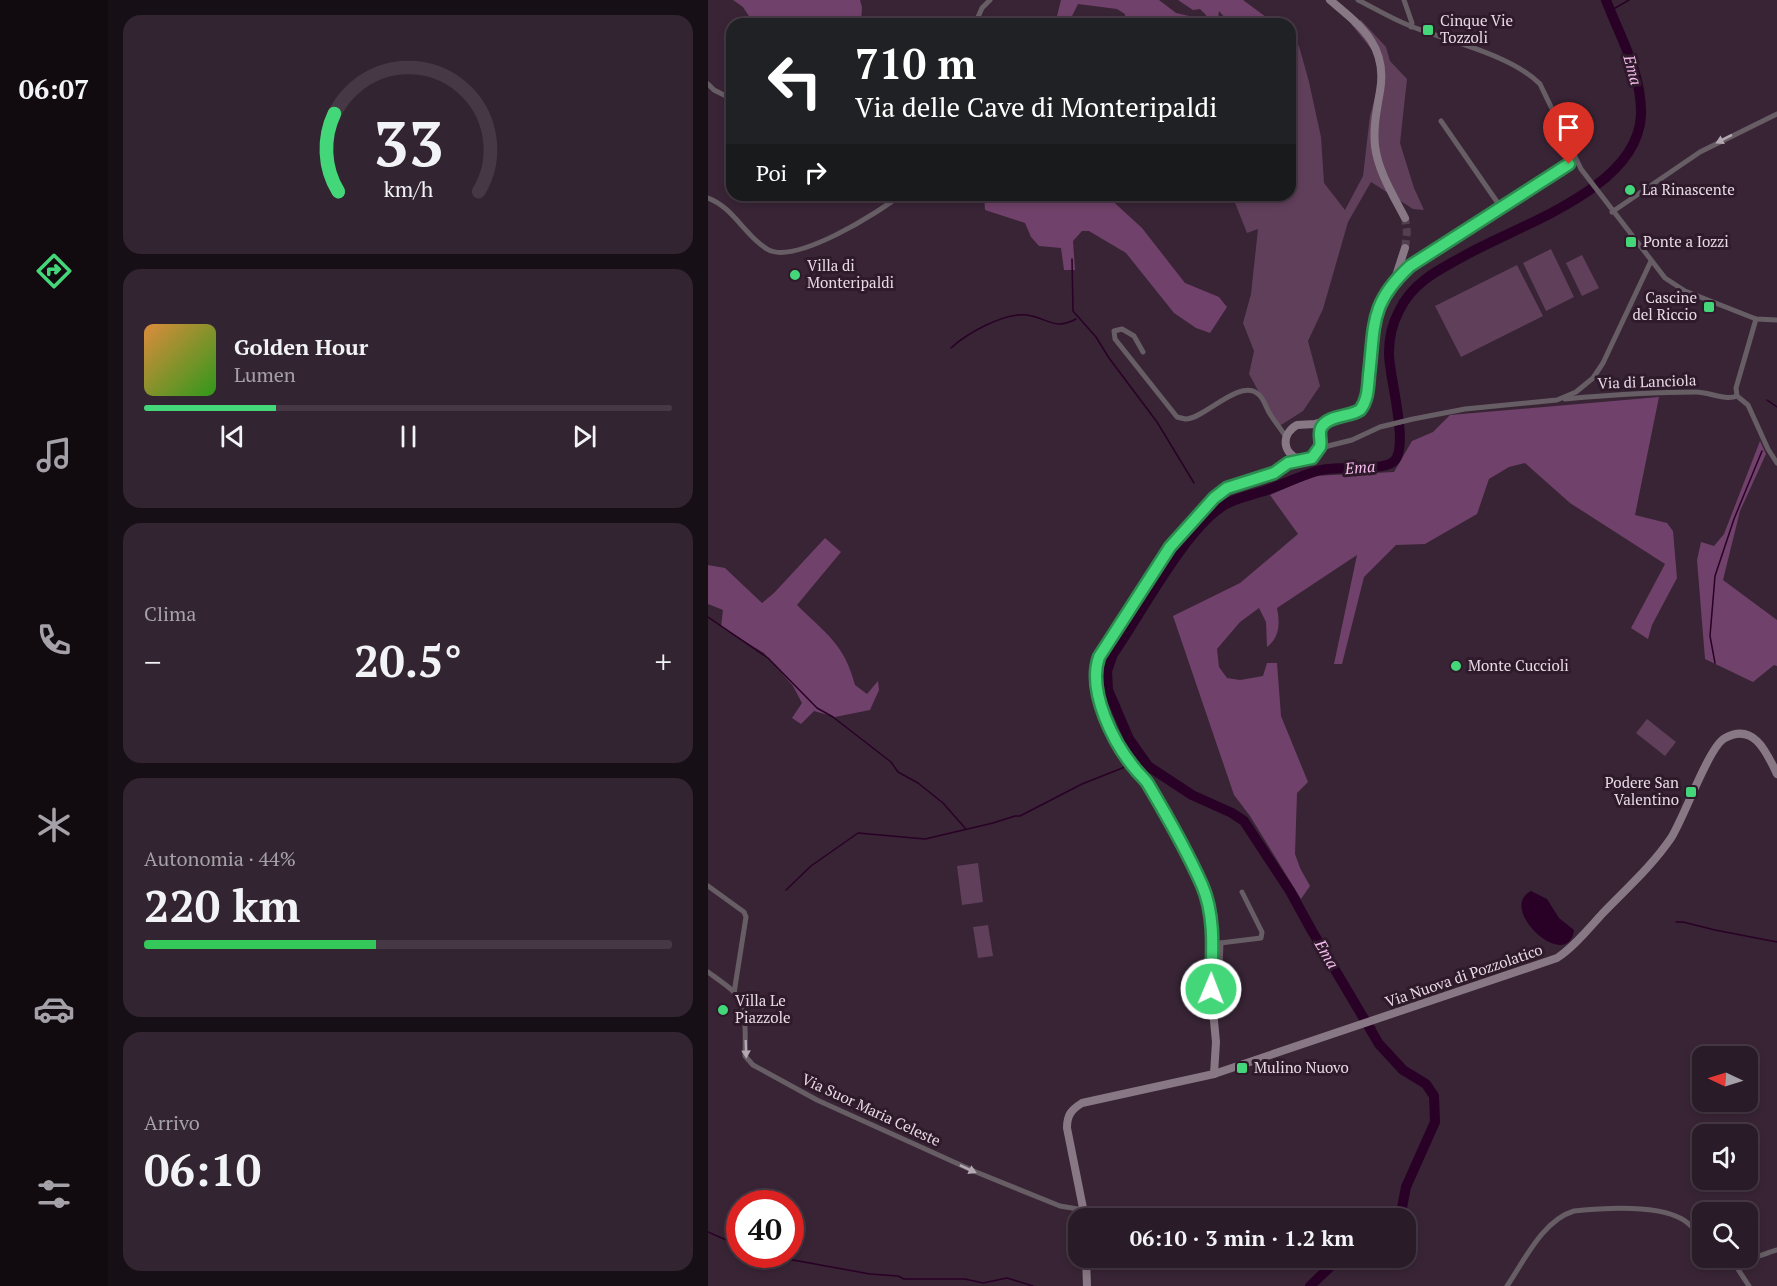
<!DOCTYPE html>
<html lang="it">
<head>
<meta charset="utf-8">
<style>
  body { margin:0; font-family:"PT Serif",serif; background:#322430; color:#f1f3f6; height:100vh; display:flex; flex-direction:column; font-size:22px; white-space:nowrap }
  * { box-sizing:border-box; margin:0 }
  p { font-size:20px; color:#a5a1a8 }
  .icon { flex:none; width:33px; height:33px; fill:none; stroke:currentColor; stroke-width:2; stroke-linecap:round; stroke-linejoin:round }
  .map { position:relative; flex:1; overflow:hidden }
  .drawer { display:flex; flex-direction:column; gap:15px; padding:15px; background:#170f16; width:600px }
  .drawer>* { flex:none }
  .guide { position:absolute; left:18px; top:18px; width:570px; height:183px; border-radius:18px; box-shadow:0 3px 9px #0003,0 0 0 2px #463945; background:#202124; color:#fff; overflow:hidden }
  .needle { width:39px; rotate:274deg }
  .fabs { position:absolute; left:984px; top:1046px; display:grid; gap:12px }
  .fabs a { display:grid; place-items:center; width:66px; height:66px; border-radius:12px; background:#2a1b28; box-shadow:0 3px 9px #0003,0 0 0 2px #463945; font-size:30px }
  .speed { position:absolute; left:18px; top:1190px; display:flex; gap:12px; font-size:30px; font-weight:700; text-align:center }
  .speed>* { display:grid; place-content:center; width:78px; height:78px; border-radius:50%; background:#2a1b28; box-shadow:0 3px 9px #0003,0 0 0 2px #463945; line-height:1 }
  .speed .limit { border:9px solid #d22; background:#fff; color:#111 }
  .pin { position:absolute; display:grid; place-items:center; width:51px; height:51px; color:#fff; margin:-62px -26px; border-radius:50% 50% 50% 0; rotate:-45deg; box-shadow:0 0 6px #0007 }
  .pin .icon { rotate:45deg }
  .me { position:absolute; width:66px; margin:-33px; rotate:1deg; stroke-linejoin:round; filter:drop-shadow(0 0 4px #0008) }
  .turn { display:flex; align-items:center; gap:21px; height:126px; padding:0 30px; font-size:27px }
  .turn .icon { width:78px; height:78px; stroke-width:2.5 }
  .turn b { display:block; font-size:42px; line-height:51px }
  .then { display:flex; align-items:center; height:57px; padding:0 30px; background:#0003; gap:12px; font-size:22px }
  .big { font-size:45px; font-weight:600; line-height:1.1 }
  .drawer .tile { flex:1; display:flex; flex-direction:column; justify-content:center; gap:9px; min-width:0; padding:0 21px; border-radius:18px; background:#322430 }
  .drawer .dial { align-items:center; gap:0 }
  .dial svg { height:156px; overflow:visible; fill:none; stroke:#463945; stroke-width:7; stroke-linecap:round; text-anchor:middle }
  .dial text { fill:#f1f3f6; stroke:none }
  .song { display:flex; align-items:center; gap:18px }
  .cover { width:72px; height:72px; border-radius:9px; background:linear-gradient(135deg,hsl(30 70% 55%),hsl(110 70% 35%)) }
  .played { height:6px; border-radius:3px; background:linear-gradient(90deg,#44d77a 25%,#463945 25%) }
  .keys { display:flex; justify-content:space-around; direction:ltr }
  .heat { display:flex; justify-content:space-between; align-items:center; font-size:33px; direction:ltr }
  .charge { height:9px; border-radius:4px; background:linear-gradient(90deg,#34c759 44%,#463945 0) }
  .trip { position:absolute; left:360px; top:1208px; width:348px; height:60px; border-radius:18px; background:#2a1b28; box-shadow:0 3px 9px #0003,0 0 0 2px #463945; font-weight:600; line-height:60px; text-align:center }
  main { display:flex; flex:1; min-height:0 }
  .tab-bar { display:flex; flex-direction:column; width:108px; justify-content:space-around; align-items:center; background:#110b10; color:#a5a1a8 }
  .tab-bar .icon { width:42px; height:42px }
  .tab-bar .active { color:#44d77a }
  .tab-bar b { font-size:27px; color:#f1f3f6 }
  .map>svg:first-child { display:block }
</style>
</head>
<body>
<main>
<nav class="tab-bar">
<b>06:07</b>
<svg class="icon active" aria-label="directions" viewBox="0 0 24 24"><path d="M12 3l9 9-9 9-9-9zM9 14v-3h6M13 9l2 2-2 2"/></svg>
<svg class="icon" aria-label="music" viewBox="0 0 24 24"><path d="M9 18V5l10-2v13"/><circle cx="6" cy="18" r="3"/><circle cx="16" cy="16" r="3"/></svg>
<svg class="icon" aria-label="phone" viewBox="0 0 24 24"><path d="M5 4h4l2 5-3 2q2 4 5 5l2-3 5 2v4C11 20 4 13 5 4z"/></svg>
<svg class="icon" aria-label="climate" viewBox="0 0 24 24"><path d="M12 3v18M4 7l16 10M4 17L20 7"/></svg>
<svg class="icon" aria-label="car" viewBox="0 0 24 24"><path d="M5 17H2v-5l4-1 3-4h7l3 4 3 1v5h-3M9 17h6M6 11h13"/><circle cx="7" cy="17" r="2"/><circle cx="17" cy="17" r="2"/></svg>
<svg class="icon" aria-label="filters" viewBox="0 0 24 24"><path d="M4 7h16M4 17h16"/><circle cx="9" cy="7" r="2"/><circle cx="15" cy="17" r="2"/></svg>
</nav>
<section class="drawer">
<div class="tile dial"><svg viewBox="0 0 100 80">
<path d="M14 69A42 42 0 1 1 86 69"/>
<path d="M14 69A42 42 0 0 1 12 29" stroke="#44d77a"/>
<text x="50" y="56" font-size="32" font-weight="700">33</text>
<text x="50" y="72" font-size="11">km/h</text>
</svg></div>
<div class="tile">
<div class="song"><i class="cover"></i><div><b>Golden Hour</b><p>Lumen</p></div></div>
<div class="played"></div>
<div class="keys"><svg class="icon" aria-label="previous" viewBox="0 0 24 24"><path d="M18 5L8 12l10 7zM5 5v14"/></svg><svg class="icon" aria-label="pause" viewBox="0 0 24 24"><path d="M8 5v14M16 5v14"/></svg><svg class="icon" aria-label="next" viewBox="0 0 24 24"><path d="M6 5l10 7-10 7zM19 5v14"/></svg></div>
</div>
<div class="tile"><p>Clima</p>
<div class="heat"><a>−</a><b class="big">20.5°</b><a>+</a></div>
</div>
<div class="tile"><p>Autonomia · 44%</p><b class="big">220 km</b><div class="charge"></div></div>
<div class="tile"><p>Arrivo</p><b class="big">06:10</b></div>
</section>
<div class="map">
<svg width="1069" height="1286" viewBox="0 0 1069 1286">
  <rect width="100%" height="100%" fill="#382435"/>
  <!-- green -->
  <g fill="#603f5b">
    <path d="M653,20L678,47L682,61L699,79L692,143L706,188L716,210L705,209L663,182L640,222L615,309L600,341L612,386L595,411L573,425L566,420L541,374L546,351L535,323L543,294L550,229L539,233L524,195H582V37L591,46L601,82L613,137L616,183L637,210L655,176L662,116L672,79L665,51L643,24Z"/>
    <path d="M843,249L866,297L838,311L815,263Z"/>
    <path d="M874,255L891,288L874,296L858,263Z"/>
    <path d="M809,265L835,316L753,357L727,306Z"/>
    <path d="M939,719L968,742L957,756L928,733Z"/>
    <path d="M270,863L275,902L254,905L249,866Z"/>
    <path d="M280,925L285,956L270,958L265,927Z"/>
  </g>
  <!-- forest -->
  <g fill="#70416a">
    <path d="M25,0H152L154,7L153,24H46L35,7Z"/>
    <path d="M353,0H451L468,13L499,20L498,15L492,9L485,10L470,0H535L562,20L563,24H526L527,22L519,20L511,11L510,19L514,24H445L439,19H435L431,24H417V14L409,9L370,4L360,24H349V16Z"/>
    <path d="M276,195H398L434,228L477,283L511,297L519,307L502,333L488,328L466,313L418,253L381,231H374L365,241L367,270H356L353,248L331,246L323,237L317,223L277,210Z"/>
    <path d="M951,397L927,515L959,523L965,531L969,578L944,625L940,639L923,628L957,564L862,503L817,463L801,467L781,479L769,514L717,544L688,545L656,577L634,664H626L649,555L569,608C572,623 572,637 559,647L558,622L551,608L532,622L509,649L511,667L519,678L532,680L555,676L559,663H569L573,716L600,782L589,793L587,854L592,868L602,886L593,899L542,816L526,795L465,616L532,583L590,534L562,495L605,476L686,472L704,441L725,432L742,415Z"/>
    <path d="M1052,441L1058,454L1032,511L1015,580L1069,620V666L1066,665L1045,682L997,659L989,560L993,542L1006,546L1016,534Z"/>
    <path d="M117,538L133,552L89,605C118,634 136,643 147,685L159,694L170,681L171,690L162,710L127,717L106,711L93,724L84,718L94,703L85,686L56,653L13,627L15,610L0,604V565L17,568L54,603L66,593Z"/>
  </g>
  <!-- water -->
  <path fill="#290026" d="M823,891L839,899L851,918L866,930C860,974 788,909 823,891Z"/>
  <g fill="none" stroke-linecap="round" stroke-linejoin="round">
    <!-- stream -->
    <g stroke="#290026" stroke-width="1.5">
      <path d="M902,11L921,0"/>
      <path d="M364,259L365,311L388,337L401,358L449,422L486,483"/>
      <path d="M243,348C259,333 297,312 319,315C340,318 346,331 368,319"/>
      <path d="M1059,400L1069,407"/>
      <path d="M503,508L506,513"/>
      <path d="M0,617L60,658L109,708L125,717L183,762L190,772L210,783L235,803L257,828"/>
      <path d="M1007,663L1002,636L1007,576L1026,519L1054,451"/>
      <path d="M428,761L433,756"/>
      <path d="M78,890L103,866L150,833L217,839L285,823L307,816H312L374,784L417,767"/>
      <path d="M968,922H975L1007,930L1069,942"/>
      <path d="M662,1028L667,1027"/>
      <path d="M0,1232L32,1246"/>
      <path d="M52,1254L162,1274L190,1276L196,1279H257L275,1283L299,1278L325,1286"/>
    </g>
    <!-- river -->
    <g stroke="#290026" stroke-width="10">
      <path d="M692,1218L698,1187L727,1122L726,1096L718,1084L695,1070L671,1044L604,931L582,891L536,821L524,813L484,795L440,766L421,739L400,690L399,671L405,654C433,614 478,527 518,504C531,497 545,495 559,490C576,484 592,476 609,471C628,465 671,472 685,462C703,449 680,373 681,353C681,338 684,324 691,311C704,283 730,270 756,256C810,225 930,189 933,115C934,73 912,37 898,0"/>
      <path d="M602,1286L623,1266L643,1257"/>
    </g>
    <!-- secondary-tunnel -->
    <path stroke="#523f4f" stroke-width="8" stroke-dasharray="8 4" stroke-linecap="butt" d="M697,248L699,232L697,218"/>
    <!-- street -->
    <g stroke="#675d65" stroke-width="5">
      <path d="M650,0C668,9 686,20 705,27C743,42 803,55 832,84L873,169L957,278L977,291L1048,319L1069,320"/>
      <path d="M696,0L704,23L703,27"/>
      <path d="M267,24L274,8L282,0"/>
      <path d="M0,84L6,90L24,99"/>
      <path d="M733,121L794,209"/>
      <path d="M0,198C25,207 37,236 59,249C85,266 171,213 192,195"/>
      <path d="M904,212L992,152L1069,114"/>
      <path d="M687,281L702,266L794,209L867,159"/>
      <path d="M1048,319L1028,388L1029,396L1040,405L1060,449L1069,463"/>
      <path d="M435,352L426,336L414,329L406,331L407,339L469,417C469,417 477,419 478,419C496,419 532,378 550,394C556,398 558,408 562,414C567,422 573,429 578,437"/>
      <path d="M857,399C901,395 944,392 988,392C1001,392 1018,401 1029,396"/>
      <path d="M611,451L620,446L644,440L672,427L705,419L757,409L849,400L868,392L885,378L895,363L943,261"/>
      <path d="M0,886L36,912L38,917L26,993"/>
      <path d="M504,944L553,938L554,932L534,892"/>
      <path d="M0,972C8,978 19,985 26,992C40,1007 37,1037 37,1056L45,1065L109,1100L268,1172L352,1206L376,1210"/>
      <path d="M503,972L512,968L513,943"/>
      <path d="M1017,1257C1036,1265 1051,1255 1069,1250"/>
      <path d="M1024,1260L1041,1286"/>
      <path d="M799,1286C816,1261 835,1220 866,1211C895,1208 947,1204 974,1219C982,1223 988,1232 994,1238"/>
    </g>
    <!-- secondary -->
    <g stroke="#887885" stroke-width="8">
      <path d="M622,0C653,26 680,46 672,91C669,109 665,127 667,146C670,171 685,195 697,218"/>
      <path d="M591,459C574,453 573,434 589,425L607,424L619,421"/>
      <path d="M506,1074L508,1042L503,989V926L500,905L495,886L439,782L414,749L400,724L393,702L388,680L389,664L395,650L462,547L506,498L519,488L566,473L580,463L604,457L612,447C614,441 610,434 613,428C619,415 642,417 653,410L659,397L664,335L669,310L686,282L697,248"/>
      <path d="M377,1218L359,1128C359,1115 363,1110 374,1103L506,1074L849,958C866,947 881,928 895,913C918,889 944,866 963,838C976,818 1001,746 1017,738C1046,722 1059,753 1069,774"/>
      <path d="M378,1257L379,1286"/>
    </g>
  </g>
  <!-- one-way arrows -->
  <defs><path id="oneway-solid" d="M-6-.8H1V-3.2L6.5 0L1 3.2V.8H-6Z" transform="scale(1.5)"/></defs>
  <g fill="#b4a8b2">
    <use href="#oneway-solid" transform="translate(1016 139) rotate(153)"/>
    <use href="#oneway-solid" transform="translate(38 1049) rotate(88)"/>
    <use href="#oneway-solid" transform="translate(260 1169) rotate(25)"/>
  </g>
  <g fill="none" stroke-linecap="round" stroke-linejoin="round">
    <defs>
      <path id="route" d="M503,989C504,955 508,917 494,885C479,851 459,816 440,784C437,779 432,775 428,770C406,744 379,692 391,657L462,547L506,498L519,488L566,473L580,463L604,458L612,447C614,441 610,434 613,428C619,415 642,417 652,410C660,400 660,387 661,375C667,325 661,304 702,266L861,164"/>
    </defs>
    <!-- route casing -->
    <use href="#route" stroke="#2c8c4f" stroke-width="15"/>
    <!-- route -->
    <use href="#route" stroke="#44d77a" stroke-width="10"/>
  </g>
  <!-- markers -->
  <g fill="#44d77a" stroke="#2e1a2b" stroke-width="2">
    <rect x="714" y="24" width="12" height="12" rx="3"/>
    <circle cx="922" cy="190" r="6"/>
    <rect x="917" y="236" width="12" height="12" rx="3"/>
    <circle cx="87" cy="275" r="6"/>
    <rect x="995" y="301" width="12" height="12" rx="3"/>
    <circle cx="748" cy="666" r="6"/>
    <rect x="977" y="786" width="12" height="12" rx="3"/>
    <circle cx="15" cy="1010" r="6"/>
    <rect x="528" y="1062" width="12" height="12" rx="3"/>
  </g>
  <g text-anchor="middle" stroke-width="6" stroke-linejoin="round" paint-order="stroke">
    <!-- poi labels -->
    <g font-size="15" fill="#e8dae5" stroke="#2e1a2b" text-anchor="start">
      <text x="732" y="26">Cinque Vie<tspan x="732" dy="17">Tozzoli</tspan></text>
      <text x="934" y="195">La Rinascente</text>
      <text x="935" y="247">Ponte a Iozzi</text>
      <text x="99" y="271">Villa di<tspan x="99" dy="17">Monteripaldi</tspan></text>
      <text x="989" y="303" text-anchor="end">Cascine<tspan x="989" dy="17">del Riccio</tspan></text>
      <text x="760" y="671">Monte Cuccioli</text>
      <text x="971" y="788" text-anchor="end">Podere San<tspan x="971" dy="17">Valentino</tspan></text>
      <text x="27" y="1006">Villa Le<tspan x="27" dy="17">Piazzole</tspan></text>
      <text x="546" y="1073">Mulino Nuovo</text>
    </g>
    <!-- street labels -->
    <g font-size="15" fill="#e8dae5" stroke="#2e1a2b">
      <text transform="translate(939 382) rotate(-2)" y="5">Via di Lanciola</text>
      <text transform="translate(756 976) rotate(-19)" y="5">Via Nuova di Pozzolatico</text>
      <text transform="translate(163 1110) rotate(25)" y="5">Via Suor Maria Celeste</text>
    </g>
    <!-- water labels -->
    <g font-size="16" font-style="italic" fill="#f7bcee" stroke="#2e1a2b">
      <text transform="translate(925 70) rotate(75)" y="6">Ema</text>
      <text transform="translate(652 467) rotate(-5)" y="6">Ema</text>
      <text transform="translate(619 954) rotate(60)" y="6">Ema</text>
    </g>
  </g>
</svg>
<div class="fabs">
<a><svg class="needle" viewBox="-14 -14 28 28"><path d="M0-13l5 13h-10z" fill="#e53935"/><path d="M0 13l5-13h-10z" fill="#a5a1a8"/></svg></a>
<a><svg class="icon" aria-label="sound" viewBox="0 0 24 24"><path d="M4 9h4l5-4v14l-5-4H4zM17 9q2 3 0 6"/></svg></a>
<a><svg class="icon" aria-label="search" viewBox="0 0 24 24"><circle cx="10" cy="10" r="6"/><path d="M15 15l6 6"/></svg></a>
</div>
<div class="speed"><div class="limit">40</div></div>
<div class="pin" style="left:861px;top:164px;background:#d93025"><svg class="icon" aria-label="arrive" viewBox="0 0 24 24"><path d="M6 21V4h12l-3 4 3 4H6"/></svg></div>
<svg class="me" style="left:503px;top:989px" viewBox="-20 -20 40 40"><circle r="17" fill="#44d77a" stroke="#fff" stroke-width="3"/><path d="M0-11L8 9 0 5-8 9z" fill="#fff"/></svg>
<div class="trip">06:10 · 3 min · 1.2 km</div>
<div class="guide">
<div class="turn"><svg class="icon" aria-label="left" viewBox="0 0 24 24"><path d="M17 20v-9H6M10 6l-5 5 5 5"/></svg><div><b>710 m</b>Via delle Cave di Monteripaldi</div></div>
<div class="then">Poi<svg class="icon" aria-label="right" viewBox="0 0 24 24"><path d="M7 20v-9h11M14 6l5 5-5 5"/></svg></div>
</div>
</div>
</main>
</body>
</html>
